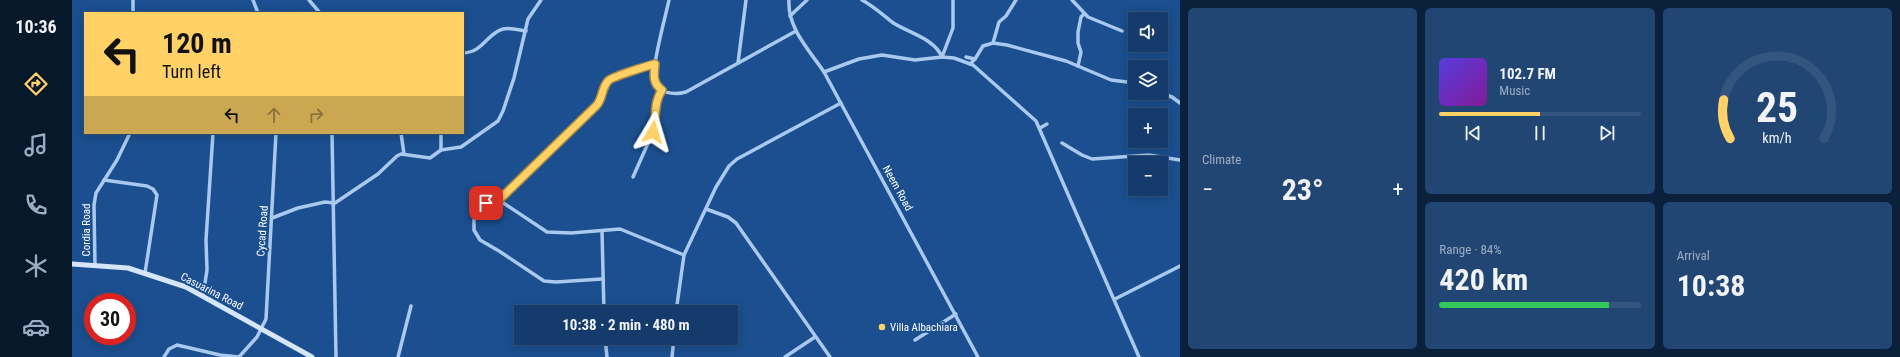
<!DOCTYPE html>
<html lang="en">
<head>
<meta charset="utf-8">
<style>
  body { margin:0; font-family:"Roboto Condensed",sans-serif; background:#214673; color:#f1f3f6; height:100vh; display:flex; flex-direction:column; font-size:15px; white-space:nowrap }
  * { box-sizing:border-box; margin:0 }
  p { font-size:13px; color:#9dadc1 }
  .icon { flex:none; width:22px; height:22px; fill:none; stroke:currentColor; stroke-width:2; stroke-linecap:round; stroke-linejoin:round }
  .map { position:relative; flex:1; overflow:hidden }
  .sheet { display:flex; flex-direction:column; gap:8px; padding:8px; background:#0b203b; width:720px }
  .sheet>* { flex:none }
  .guide { position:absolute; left:12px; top:12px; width:380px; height:122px; border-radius:0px; box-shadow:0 2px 10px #0003,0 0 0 1px #33557e; background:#ffd166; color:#111; overflow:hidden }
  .tools { position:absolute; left:1056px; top:12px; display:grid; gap:8px }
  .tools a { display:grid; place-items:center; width:40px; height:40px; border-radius:0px; background:#143b6b; box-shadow:0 2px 10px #0003,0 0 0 1px #33557e; font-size:20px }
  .speed { position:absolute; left:12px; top:293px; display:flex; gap:8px; font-size:20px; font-weight:700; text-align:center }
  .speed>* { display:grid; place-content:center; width:52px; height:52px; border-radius:50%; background:#143b6b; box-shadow:0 2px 10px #0003,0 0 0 1px #33557e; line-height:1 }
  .speed .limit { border:6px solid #d22; background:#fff; color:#111 }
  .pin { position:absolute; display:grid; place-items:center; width:34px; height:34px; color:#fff; margin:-17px; border-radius:8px; box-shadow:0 2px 6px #0006 }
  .me { position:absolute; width:44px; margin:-22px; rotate:7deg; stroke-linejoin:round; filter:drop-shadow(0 0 3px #0008) }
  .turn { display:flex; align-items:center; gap:14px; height:84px; padding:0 12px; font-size:18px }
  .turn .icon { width:52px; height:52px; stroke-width:2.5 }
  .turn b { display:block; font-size:28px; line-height:34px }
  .lanes { display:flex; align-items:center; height:38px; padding:0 12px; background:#0003; justify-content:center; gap:20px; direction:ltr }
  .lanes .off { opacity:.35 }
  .big { font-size:30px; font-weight:700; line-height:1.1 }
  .sheet .tile { flex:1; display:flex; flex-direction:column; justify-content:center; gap:6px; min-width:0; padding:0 14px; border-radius:6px; background:#214673 }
  .sheet .dial { align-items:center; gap:0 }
  .dial svg { height:104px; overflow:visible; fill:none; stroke:#33557e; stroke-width:7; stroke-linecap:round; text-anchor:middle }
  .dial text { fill:#f1f3f6; stroke:none }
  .song { display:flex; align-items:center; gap:12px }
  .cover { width:48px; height:48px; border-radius:6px; background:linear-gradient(135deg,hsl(250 70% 55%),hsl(290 70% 35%)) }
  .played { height:4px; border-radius:2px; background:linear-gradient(90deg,#ffd166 50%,#33557e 50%) }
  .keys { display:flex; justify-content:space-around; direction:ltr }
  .heat { display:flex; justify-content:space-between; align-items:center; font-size:22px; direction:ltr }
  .charge { height:6px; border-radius:3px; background:linear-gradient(90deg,#34c759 84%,#33557e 0) }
  .sheet .tiles { flex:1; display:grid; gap:8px; grid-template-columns:repeat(3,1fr) }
  .tile:first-child { grid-row:span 2 }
  .trip { position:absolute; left:442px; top:305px; width:224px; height:40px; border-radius:0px; background:#143b6b; box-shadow:0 2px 10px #0003,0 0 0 1px #33557e; font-weight:700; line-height:40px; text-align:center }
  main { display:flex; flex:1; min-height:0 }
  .tab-bar { display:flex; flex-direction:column; width:72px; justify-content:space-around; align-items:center; background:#08182b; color:#9dadc1 }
  .tab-bar .icon { width:28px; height:28px }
  .tab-bar .current { color:#ffd166 }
  .tab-bar b { font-size:18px; color:#f1f3f6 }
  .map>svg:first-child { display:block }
</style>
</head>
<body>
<main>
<nav class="tab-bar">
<b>10:36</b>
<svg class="icon current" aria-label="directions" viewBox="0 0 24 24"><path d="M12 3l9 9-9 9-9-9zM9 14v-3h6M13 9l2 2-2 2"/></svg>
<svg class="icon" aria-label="music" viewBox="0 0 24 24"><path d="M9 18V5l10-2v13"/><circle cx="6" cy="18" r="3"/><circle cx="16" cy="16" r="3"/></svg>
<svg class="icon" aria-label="phone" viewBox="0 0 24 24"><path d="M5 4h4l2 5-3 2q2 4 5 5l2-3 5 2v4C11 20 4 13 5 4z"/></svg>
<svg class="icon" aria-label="climate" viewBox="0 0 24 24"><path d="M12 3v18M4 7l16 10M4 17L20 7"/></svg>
<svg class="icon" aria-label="car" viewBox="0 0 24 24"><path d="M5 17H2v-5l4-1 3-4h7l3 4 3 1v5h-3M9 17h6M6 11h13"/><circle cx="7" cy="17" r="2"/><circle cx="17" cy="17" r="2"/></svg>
</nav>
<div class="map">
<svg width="1108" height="357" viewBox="0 0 1108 357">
  <rect width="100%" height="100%" fill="#1b4f8f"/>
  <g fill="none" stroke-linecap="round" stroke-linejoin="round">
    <!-- street -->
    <g stroke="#a9c9ee" stroke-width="3.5">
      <path d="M61,0V13"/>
      <path d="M181,0L186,13"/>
      <path d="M237,0L248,13"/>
      <path d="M597,0C594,15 579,68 582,80C585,94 603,95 614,92L724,31"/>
      <path d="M717,0C715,28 738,51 752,72L906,357"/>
      <path d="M790,0C801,6 810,14 820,22C836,33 862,38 870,57"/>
      <path d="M1000,0L1016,17L1050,31"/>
      <path d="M718,16L735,0"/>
      <path d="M921,43L935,45L994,61L1039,80L1063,83"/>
      <path d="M391,53C412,52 415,33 431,29C438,27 447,30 454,31"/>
      <path d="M870,57L881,28V0"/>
      <path d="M894,57L903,59"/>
      <path d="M666,63L674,0"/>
      <path d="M898,64L903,59L911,46L921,43L927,22L934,16L944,0"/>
      <path d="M1006,66L1009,52L1006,43V32L1009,17L1012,14"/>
      <path d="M752,72L787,59L810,55L843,60L870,57L882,58L901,65L964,121L1067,357"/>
      <path d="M1089,93L1100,97L1108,103"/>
      <path d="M968,128L975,124"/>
      <path d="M260,133L264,357"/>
      <path d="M329,133L332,154"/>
      <path d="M369,133V150"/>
      <path d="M990,143L1010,155L1020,159L1077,155L1108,160"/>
      <path d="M561,177L581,132L585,97L590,90"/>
      <path d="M32,180L75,186L81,189L85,195L73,273"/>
      <path d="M429,199L528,102C532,96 531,88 536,81C539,77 575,67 583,64"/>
      <path d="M634,209L656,217L664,223L758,357"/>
      <path d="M200,218L226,208L253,202L263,203L306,174L325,156L329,154L358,158L369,150L389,147L426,121L431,111L442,78L456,19L469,0"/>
      <path d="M530,231L532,312"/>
      <path d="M23,265L22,205L24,193L45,160L58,133"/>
      <path d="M530,279L484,282L472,281L427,251L408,240L402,230V220L414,203L418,199L424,198L475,232L499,233L548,229L612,255"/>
      <path d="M131,296L135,270L134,240L141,133"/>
      <path d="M1043,299L1108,266"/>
      <path d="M604,312L612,255L644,187L657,166L665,159L769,103"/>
      <path d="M533,338L535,357"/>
      <path d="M843,340L884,314"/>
      <path d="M92,357L97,349L105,345L148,355L167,357"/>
      <path d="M167,357L185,337L194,319L204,133"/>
      <path d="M326,357L339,306"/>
      <path d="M600,357L602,338"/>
      <path d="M713,357L743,337"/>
    </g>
    <!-- secondary -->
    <path stroke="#d6e6fa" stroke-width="5" d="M0,264L56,268L114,287L240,357"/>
  </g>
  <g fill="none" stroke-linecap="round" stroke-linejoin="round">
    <defs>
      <path id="route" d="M414,203L418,198L428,199L524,106C531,99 529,89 536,81C539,77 575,66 583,64C582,74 580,83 590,90C581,103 585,118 581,132"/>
    </defs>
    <!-- route casing -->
    <use href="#route" stroke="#a68842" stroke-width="10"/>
    <!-- route -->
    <use href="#route" stroke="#ffd166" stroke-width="7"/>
  </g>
  <!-- markers -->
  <circle fill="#ffd166" stroke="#1b4f8f" stroke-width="1.5" cx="810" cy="327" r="4"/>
  <g text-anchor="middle" stroke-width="4" stroke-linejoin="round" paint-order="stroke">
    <!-- street labels -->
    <g font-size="11" fill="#fff" stroke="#1b4f8f">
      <text transform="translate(826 188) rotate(61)" y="4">Neem Road</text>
      <text transform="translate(14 230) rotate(-90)" y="4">Cordia Road</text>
      <text transform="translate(190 231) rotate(-86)" y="4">Cycad Road</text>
      <text transform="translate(140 291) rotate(27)" y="4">Casuarina Road</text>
    </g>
    <!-- poi labels -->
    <g font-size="11" fill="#fff" stroke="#1b4f8f" text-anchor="start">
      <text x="818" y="331">Villa Albachiara</text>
    </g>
  </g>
</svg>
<div class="tools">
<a><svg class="icon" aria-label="sound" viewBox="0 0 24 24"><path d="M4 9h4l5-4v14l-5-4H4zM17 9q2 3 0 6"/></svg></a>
<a><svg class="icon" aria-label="layers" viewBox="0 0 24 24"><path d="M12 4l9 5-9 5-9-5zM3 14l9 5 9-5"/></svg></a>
<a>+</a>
<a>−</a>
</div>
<div class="speed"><div class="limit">30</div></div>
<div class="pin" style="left:414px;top:203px;background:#d93025"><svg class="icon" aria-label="arrive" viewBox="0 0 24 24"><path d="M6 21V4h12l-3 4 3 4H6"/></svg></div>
<svg class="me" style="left:581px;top:132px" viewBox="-20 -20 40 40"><path d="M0-17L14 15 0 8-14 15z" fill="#ffd166" stroke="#fff" stroke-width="4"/></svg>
<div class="trip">10:38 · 2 min · 480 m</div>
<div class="guide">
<div class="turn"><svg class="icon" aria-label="left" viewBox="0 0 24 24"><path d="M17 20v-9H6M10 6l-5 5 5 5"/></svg><div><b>120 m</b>Turn left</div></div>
<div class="lanes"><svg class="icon" aria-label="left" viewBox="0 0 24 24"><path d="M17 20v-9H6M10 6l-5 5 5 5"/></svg><svg class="icon off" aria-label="ahead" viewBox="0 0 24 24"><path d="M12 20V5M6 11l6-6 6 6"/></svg><svg class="icon off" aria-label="right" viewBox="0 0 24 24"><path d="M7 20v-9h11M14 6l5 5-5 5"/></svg></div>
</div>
</div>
<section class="sheet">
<div class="tiles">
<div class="tile"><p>Climate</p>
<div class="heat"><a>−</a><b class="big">23°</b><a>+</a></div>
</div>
<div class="tile">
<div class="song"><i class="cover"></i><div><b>102.7 FM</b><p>Music</p></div></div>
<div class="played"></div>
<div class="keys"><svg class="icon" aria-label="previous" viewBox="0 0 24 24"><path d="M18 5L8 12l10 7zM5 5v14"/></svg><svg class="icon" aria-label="pause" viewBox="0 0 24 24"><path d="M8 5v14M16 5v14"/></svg><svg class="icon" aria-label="next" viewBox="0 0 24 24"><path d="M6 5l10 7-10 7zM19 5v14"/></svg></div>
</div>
<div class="tile dial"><svg viewBox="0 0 100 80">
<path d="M14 69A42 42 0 1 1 86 69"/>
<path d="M14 69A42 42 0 0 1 9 39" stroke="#ffd166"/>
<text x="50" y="56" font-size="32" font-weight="700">25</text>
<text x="50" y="72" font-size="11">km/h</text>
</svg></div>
<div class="tile"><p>Range · 84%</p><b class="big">420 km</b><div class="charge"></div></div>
<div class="tile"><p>Arrival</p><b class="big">10:38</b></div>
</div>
</section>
</main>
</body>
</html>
